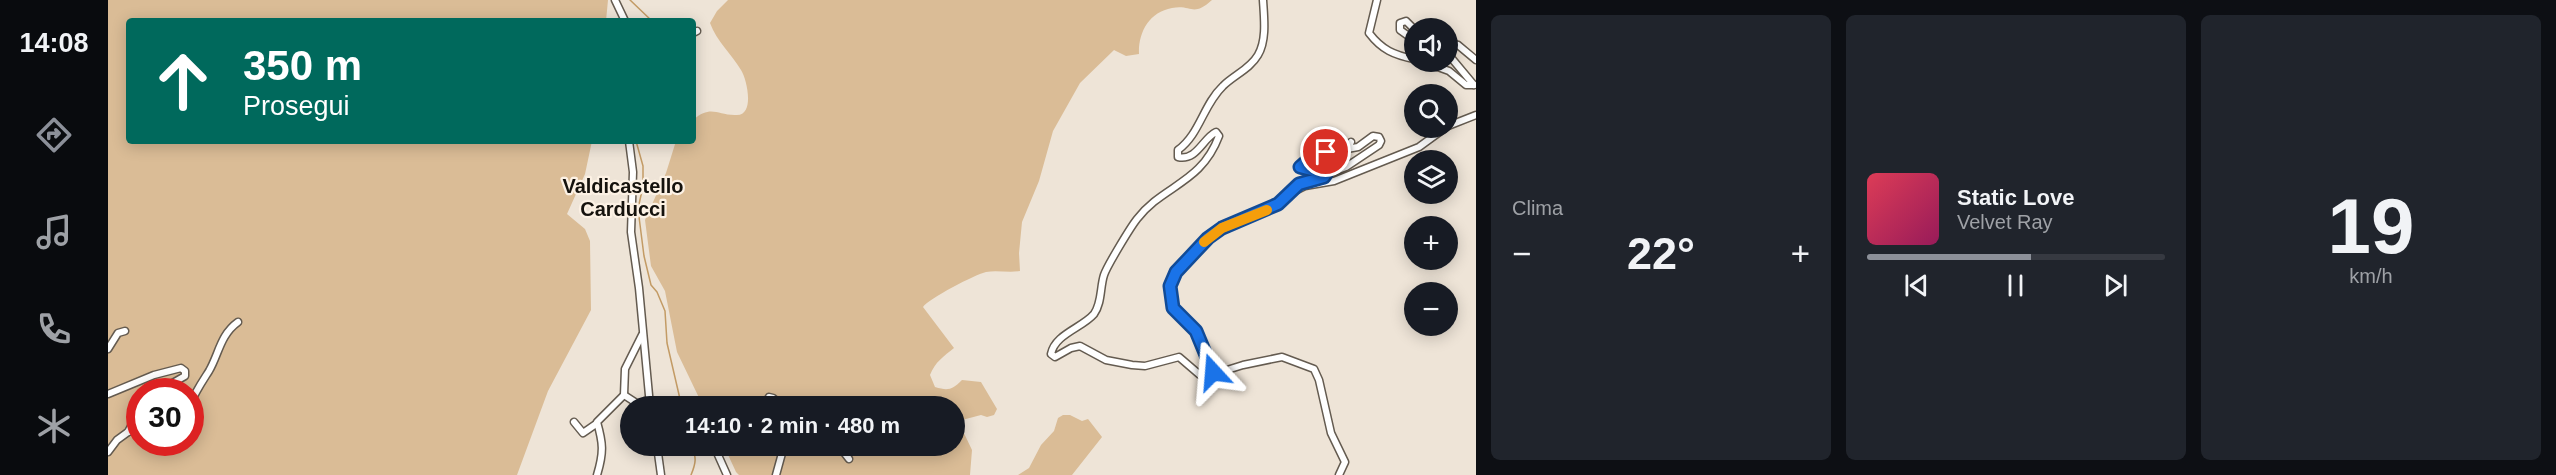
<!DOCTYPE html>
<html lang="it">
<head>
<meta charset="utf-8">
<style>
  body { margin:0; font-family:Arial,sans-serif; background:#20242c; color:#f1f3f6; height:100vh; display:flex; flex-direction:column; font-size:22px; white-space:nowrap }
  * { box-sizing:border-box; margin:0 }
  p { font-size:20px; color:#9ea1a6 }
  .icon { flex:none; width:33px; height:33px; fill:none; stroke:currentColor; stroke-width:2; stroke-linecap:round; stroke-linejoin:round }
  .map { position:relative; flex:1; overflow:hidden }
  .drawer { display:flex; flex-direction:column; gap:15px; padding:15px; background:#0d0f14; width:1080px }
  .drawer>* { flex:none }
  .top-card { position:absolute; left:18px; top:18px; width:570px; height:126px; border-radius:6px; box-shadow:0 3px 15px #0003; background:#00695c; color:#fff; overflow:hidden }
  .tools { position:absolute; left:1296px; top:18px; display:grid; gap:12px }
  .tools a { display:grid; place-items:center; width:54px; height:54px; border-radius:50%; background:#171b24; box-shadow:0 3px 15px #0003; font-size:30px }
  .speed { position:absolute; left:18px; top:378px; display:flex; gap:12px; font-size:30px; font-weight:700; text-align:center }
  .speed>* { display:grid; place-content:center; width:78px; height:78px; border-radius:50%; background:#171b24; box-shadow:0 3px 15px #0003; line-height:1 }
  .speed .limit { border:9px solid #d22; background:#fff; color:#111 }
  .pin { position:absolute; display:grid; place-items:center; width:51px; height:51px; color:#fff; margin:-26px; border:3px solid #fff; border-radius:50%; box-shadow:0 2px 6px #0007 }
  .me { position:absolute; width:66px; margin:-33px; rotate:341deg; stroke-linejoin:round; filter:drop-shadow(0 0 4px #0008) }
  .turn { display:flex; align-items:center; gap:21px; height:126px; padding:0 18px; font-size:27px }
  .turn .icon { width:78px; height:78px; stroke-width:2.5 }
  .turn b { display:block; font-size:42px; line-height:51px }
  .big { font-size:45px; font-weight:600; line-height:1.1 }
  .drawer .widget { flex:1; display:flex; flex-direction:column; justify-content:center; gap:9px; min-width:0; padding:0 21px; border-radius:9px; background:#20242c }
  .drawer .dial { align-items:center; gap:0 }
  .dial b { font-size:78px; line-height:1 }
  .song { display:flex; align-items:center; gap:18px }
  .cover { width:72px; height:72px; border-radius:9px; background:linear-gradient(135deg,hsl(350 70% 55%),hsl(330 70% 35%)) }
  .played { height:6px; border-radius:3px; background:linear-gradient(90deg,#8c9099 55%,#363941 55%) }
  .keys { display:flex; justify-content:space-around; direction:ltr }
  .heat { display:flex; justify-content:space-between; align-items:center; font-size:33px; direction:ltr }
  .drawer .tiles { flex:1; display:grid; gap:15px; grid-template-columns:repeat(3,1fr) }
  .trip { position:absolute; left:512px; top:396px; width:345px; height:60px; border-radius:30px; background:#171b24; box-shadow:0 3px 15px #0003; font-weight:600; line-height:60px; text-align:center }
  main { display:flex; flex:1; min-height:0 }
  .menu { display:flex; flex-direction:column; width:108px; justify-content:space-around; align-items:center; background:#090b0e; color:#9ea1a6 }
  .menu .icon { width:42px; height:42px }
  .menu .active { color:#8c9099 }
  .menu b { font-size:27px; color:#f1f3f6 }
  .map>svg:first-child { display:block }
</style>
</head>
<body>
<main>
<nav class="menu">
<b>14:08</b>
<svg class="icon active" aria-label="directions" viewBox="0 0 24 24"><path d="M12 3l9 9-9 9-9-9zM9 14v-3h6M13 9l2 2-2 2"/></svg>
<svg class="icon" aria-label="music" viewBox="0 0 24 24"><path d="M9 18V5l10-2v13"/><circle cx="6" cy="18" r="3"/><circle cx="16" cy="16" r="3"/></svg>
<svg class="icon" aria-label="phone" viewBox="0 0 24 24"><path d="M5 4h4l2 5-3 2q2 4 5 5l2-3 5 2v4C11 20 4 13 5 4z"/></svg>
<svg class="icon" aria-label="climate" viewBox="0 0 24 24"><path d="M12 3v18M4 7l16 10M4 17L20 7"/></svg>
</nav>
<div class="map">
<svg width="1368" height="475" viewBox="0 0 1368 475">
  <rect width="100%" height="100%" fill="#eee4d7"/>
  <!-- green -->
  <g fill="#dabc96" fill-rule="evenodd">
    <path d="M0,0H500L498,21H21V141H484L477,174L459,214L477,229L482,241L483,310L440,391L409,475H0ZM32,392H82V442H32Z"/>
    <path d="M620,0H1104C1084,18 1084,4 1064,8C1041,12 1030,33 1031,54L1018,56L1006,50L972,83L945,131L931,181L914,222L911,253L912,271C901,273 889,270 878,272C868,274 820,299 815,307L846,348C836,356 827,362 822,375L827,387C840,391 844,390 854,380L873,382L889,409L886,415L879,417L873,415L854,420L853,427L864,450L862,475H631L628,472L616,446H846V406H595L569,352L557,291L543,266L537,220L558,173L568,141H585V120C604,104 609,116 629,115C647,115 639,79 633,70C623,53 609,42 602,23L609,11Z"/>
    <path d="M955,415H962L974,421L980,419L994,437L964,475H910L921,468L933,445L946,431L950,418Z"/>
  </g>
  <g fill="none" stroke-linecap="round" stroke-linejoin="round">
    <!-- stream -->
    <g stroke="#c39b65" stroke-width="1.5">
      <path d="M522,0L544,21"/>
      <path d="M528,141L535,166V186L530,209L536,256L543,285L549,292L557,311L559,343L572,399"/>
      <path d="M583,446C589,457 588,463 583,475"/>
    </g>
    <defs>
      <g id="minor">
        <path d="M507,0L517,21"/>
        <path d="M1155,0C1156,17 1159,40 1150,55C1142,69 1126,75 1115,86C1095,105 1092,134 1070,150V157C1089,161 1095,138 1108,132L1111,136C1093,184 1055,185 1029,219C1022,228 999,266 996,275C992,287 994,303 986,314C974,328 947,334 943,354L947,357L963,348L972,346L998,360L1024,365L1037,366L1071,357L1092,375L1096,377L1105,372L1088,331L1065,308L1062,286L1068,272L1083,255L1100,238L1114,228L1154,213L1170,204L1183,193L1197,186L1226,181L1311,147L1337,128"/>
        <path d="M1269,0L1261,33C1274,50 1286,55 1306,59"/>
        <path d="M1306,29L1298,21L1292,23V30L1306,40"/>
        <path d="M585,33L589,31"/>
        <path d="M1340,43L1350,45L1368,60"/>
        <path d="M1340,54L1366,85"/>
        <path d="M1316,62L1341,71L1358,85H1366"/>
        <path d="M1340,126L1368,115"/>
        <path d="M521,141L525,172L523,232L531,288L542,406"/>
        <path d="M1218,151L1201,159L1192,167L1218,174"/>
        <path d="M1189,186L1238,167L1271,145L1273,141L1271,137L1265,136L1250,147L1239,149L1243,142"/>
        <path d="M0,349L10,333L17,331"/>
        <path d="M1103,375L1135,365L1174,357L1206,369L1211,380L1223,433L1237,462L1231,475"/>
        <path d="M0,394L46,375L73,368L77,371V376L49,392"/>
        <path d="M516,395L533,406"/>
        <path d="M82,405C87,392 94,382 101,371C111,354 112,335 130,322"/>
        <path d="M545,406L574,402L582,406"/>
        <path d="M661,406L658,402L661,397L665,398L675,406"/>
        <path d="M466,422L475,433L488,424"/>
        <path d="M20,432L32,429"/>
        <path d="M549,446L553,475"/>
        <path d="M606,446L619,475"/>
        <path d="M731,446L741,459"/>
        <path d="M0,452L9,440L20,432L32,409"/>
        <path d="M489,475C496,452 495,443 489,422L516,395L517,369L534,335"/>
        <path d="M668,475L676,446"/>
      </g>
    </defs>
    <!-- minor casing -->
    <use href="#minor" stroke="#645b50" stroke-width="9"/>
    <!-- minor -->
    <use href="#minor" stroke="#fff" stroke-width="6"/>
  </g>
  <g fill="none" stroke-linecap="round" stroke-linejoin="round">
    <defs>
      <path id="route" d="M1105,372L1088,331L1065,308L1062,286L1068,272L1100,238L1114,228L1170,204L1191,184L1216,177L1218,174L1192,167L1201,159L1218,152"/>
    </defs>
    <!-- route casing -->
    <use href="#route" stroke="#114b97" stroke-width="15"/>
    <!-- route -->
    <use href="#route" stroke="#1a73e8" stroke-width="10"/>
    <!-- slow -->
    <path stroke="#f59e0b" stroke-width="10" d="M1096,242L1114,228L1159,210"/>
  </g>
  <g text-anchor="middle" stroke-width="4.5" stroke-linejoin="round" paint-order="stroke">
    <!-- quarter labels -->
    <g font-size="20" font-weight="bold" fill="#15120d" stroke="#fcf1e4">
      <text x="515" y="193">Valdicastello<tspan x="515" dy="23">Carducci</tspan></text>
    </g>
  </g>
</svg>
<div class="tools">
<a><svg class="icon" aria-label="sound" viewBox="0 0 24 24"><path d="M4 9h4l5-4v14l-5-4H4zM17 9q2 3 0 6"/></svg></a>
<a><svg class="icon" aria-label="search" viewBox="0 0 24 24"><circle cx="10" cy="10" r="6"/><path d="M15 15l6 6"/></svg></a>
<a><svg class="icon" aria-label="layers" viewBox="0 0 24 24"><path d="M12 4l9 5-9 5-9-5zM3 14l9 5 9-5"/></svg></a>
<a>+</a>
<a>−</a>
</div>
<div class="speed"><div class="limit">30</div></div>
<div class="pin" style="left:1218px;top:152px;background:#d93025"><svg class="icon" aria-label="arrive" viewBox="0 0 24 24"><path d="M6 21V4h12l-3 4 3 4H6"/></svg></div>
<svg class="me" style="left:1105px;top:372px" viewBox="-20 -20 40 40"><path d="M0-17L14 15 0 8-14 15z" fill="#1a73e8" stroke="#fff" stroke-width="4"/></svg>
<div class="trip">14:10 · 2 min · 480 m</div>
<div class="top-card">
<div class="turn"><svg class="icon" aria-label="ahead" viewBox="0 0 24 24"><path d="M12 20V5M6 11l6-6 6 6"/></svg><div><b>350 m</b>Prosegui</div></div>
</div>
</div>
<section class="drawer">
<div class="tiles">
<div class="widget"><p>Clima</p>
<div class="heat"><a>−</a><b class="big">22°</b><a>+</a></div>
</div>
<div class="widget">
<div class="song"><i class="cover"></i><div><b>Static Love</b><p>Velvet Ray</p></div></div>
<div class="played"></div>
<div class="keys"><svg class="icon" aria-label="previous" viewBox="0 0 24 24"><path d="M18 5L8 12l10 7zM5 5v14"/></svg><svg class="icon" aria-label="pause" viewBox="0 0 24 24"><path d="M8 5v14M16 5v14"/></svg><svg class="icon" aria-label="next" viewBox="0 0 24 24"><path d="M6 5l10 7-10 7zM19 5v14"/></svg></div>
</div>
<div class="widget dial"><b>19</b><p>km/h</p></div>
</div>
</section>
</main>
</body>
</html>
